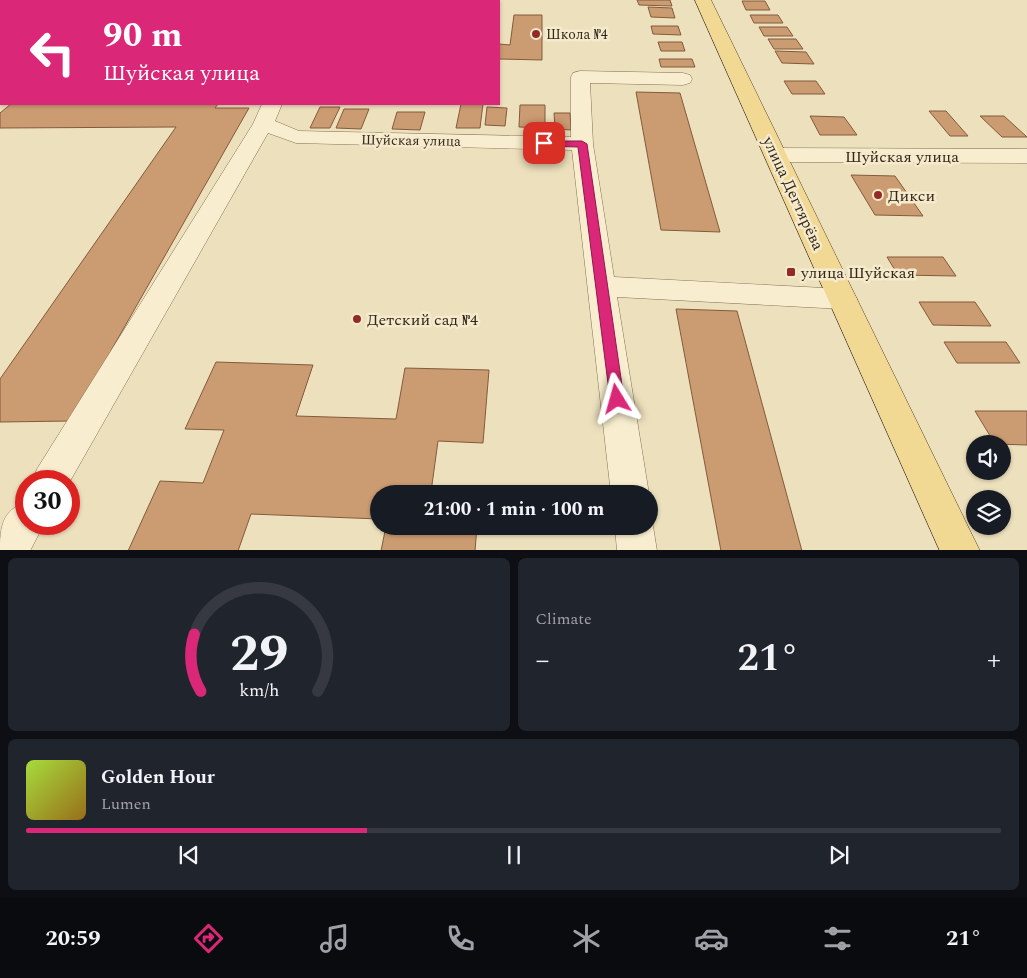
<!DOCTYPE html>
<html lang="en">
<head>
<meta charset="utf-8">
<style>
  body { margin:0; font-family:Spectral,serif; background:#20242c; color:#f1f3f6; height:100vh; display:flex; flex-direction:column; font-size:19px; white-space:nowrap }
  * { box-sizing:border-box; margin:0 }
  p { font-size:16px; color:#9ea1a6 }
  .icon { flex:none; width:28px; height:28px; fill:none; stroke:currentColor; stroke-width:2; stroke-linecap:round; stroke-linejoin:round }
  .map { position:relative; height:550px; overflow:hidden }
  .details { display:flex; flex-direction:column; gap:8px; padding:8px; background:#0d0f14; flex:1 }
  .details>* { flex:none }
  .guide { position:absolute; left:0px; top:0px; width:500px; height:105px; box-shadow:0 1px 4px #0004; background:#db2777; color:#fff; overflow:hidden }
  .controls { position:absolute; left:966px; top:435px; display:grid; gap:10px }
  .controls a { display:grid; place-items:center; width:45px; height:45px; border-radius:50%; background:#171b24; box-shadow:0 1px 4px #0004; font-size:25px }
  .speed { position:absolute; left:15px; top:470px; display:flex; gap:10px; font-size:25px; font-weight:700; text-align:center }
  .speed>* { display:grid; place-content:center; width:65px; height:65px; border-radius:50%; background:#171b24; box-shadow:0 1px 4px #0004; line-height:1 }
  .speed .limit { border:8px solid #d22; background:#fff; color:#111 }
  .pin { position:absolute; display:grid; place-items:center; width:42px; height:42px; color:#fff; margin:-21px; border-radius:10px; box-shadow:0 2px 8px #0006 }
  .me { position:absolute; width:55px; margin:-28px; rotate:352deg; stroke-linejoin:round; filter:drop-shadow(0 0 4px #0008) }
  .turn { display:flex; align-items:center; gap:18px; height:105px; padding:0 20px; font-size:22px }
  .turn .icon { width:65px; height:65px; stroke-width:2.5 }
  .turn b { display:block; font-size:35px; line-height:42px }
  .big { font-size:38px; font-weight:700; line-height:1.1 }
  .details .tile { flex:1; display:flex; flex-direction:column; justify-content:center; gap:8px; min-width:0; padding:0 18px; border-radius:8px; background:#20242c }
  .details .dial { align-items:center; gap:0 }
  .dial svg { height:130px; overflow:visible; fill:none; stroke:#363941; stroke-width:7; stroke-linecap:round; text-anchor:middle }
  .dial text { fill:#f1f3f6; stroke:none }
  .song { display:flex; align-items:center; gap:15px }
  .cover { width:60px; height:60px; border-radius:8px; background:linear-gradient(135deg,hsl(80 70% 55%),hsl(40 70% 35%)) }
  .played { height:5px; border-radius:2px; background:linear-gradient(90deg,#db2777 35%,#363941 35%) }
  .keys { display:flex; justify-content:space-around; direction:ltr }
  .heat { display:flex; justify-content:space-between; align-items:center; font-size:28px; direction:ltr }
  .details .tiles { flex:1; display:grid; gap:8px; grid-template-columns:1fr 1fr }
  .tile:last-child { grid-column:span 2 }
  .trip { position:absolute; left:370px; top:485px; width:288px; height:50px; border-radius:25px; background:#171b24; box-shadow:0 1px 4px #0004; font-weight:700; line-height:50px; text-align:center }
  .tabs { display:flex; height:80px; justify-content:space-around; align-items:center; background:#090b0e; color:#9ea1a6 }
  .tabs .icon { width:35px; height:35px }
  .tabs .active { color:#db2777 }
  .tabs b { font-size:22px; color:#f1f3f6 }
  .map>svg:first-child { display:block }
</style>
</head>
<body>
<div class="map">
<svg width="1027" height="551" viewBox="0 0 1027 551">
  <rect width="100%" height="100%" fill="#ede0bd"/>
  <!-- building -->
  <g fill="#cb9b72" stroke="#835b3c">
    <path d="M637,0H670L672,6L639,5Z"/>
    <path d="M742,1H765L770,10H746Z"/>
    <path d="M648,7L672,8L675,18L651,17Z"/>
    <path d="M514,15H542V60L499,59V44L510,45Z"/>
    <path d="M750,15H778L783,23H754Z"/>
    <path d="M651,26H678L681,35L653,34Z"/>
    <path d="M759,27H787L793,36H764Z"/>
    <path d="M768,39H796L803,49H774Z"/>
    <path d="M658,42H682L685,51H661Z"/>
    <path d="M775,51L806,52L814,64L782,63Z"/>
    <path d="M659,59H692L695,67H661Z"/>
    <path d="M784,81H816L825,94H792Z"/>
    <path d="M636,92L680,93L720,232L661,230Z"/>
    <path d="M11,104H218L215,108H249L71,421L0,422V379L176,127L0,128V113Z"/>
    <path d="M461,104H483L480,128H456Z"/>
    <path d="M520,105H545V128L519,127Z"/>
    <path d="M320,107H340L330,128H310Z"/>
    <path d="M487,107L507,108L505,126L485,125Z"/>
    <path d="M344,109H369L361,129L336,128Z"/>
    <path d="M929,111H946L968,136H950Z"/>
    <path d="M397,112H425L420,130L392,129Z"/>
    <path d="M554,113H570L571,130L555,129Z"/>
    <path d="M810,116L844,117L857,135H820Z"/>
    <path d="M980,116H1004L1027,137H1002Z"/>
    <path d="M851,175L895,176L923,216L875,215Z"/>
    <path d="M887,257H943L956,276L898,275Z"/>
    <path d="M919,302H975L991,326L933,325Z"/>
    <path d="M676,309L737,311L802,551H721Z"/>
    <path d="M944,342H1006L1020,363H957Z"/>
    <path d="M216,362L313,365L296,416L396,419L405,368L489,370L483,443L438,441L431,492L479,494H379V519L251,514L238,551H128L160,481L203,483L224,430L185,429Z"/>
    <path d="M975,411H1027V445L995,444Z"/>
    <path d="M386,526H477L475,551H381Z"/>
  </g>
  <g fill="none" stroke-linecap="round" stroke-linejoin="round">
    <defs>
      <g id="minor">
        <rect x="0" y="57" width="1" height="10"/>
        <path d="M580,71L683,73L690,75L692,79L690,83L683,85L590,83L593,144L614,277L843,289L853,292L857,299L853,306L843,309L617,297L649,494H611L572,150L296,143L268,133L69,483L32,481L37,469L253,124L262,104H282L275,121L299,131L571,137V77L573,73Z"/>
        <path d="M777,148L1027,149V163L777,162L769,160L766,155L769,150Z"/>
        <path d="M26,502V524H44L30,551H0C0,527 2,510 26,502Z"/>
        <path d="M649,515L653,526L657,551H617L615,526H649Z"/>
      </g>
      <path id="major" d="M695,0H711L980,551H940Z"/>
    </defs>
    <!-- minor casing -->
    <use href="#minor" stroke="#847056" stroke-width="1"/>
    <!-- major casing -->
    <use href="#major" stroke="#523e2b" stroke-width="1"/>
    <!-- minor -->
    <use href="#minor" fill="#f8eecf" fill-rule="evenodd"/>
    <!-- major -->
    <use href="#major" fill="#f1d893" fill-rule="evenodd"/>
  </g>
  <!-- route -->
  <path fill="#db2777" stroke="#8e194d" d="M541,141H582L587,144L624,399L622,403H612L610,399L578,147L544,146L541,145Z"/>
  <!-- markers -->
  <g fill="#932a27" stroke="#f5eacc" stroke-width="2">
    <circle cx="536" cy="34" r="5"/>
    <circle cx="878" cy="195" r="5"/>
    <rect x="786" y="267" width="10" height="10" rx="2.5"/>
    <circle cx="357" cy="319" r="5"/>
  </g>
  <g text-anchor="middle" stroke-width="5" stroke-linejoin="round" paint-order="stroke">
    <!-- far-poi labels -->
    <g font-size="14" fill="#33281b" stroke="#f5eacc" text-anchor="start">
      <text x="546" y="39">Школа №4</text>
    </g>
    <!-- far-street labels -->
    <g font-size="14" fill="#33281b" stroke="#f5eacc">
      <text transform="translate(411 140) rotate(1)" y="5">Шуйская улица</text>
    </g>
    <!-- street labels -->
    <g font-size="16" fill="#33281b" stroke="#f5eacc">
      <text x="902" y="162">Шуйская улица</text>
      <text transform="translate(794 193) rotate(65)" y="6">улица Дегтярёва</text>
    </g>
    <!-- poi labels -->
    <g font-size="16" fill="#33281b" stroke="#f5eacc" text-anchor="start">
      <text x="888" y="201">Дикси</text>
      <text x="801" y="278">улица Шуйская</text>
      <text x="367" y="325">Детский сад №4</text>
    </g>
  </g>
</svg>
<div class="controls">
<a><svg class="icon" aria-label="sound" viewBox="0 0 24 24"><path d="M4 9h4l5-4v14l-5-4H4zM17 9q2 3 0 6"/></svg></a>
<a><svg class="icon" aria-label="layers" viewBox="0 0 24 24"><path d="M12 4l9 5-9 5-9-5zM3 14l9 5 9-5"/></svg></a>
</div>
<div class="speed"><div class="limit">30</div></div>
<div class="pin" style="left:544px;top:143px;background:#d93025"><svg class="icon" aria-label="arrive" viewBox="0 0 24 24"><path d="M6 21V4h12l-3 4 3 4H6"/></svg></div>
<svg class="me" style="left:617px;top:399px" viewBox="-20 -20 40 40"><path d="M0-17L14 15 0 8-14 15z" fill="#db2777" stroke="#fff" stroke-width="4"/></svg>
<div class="trip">21:00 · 1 min · 100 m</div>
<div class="guide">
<div class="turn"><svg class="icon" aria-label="left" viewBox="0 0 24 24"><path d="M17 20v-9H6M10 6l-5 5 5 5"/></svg><div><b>90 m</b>Шуйская улица</div></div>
</div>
</div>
<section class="details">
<div class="tiles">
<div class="tile dial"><svg viewBox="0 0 100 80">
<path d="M14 69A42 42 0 1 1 86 69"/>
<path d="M14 69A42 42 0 0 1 10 34" stroke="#db2777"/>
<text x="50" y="56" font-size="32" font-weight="700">29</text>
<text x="50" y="72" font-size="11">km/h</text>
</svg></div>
<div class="tile"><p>Climate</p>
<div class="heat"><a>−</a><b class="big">21°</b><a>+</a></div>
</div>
<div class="tile">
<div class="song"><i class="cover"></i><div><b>Golden Hour</b><p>Lumen</p></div></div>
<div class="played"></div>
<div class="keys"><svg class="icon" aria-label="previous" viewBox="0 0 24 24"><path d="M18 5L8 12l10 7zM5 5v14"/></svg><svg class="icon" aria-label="pause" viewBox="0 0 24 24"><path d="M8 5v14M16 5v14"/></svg><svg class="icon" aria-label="next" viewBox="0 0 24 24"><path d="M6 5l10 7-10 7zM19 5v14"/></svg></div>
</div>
</div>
</section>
<nav class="tabs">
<b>20:59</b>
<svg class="icon active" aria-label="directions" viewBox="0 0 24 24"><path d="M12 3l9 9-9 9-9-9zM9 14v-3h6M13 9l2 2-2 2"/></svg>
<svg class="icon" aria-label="music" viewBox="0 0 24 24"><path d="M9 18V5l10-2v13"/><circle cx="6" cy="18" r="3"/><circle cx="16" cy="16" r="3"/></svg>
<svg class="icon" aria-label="phone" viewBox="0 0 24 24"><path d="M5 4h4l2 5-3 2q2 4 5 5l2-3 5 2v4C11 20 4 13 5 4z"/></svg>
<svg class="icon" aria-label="climate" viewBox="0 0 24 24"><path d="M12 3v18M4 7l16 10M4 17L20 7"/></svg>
<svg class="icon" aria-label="car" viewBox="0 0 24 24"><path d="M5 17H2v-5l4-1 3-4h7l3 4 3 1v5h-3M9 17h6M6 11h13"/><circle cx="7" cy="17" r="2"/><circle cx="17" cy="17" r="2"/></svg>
<svg class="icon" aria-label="filters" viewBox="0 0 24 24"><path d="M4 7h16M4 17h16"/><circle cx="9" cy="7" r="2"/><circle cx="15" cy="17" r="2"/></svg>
<b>21°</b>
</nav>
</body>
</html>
